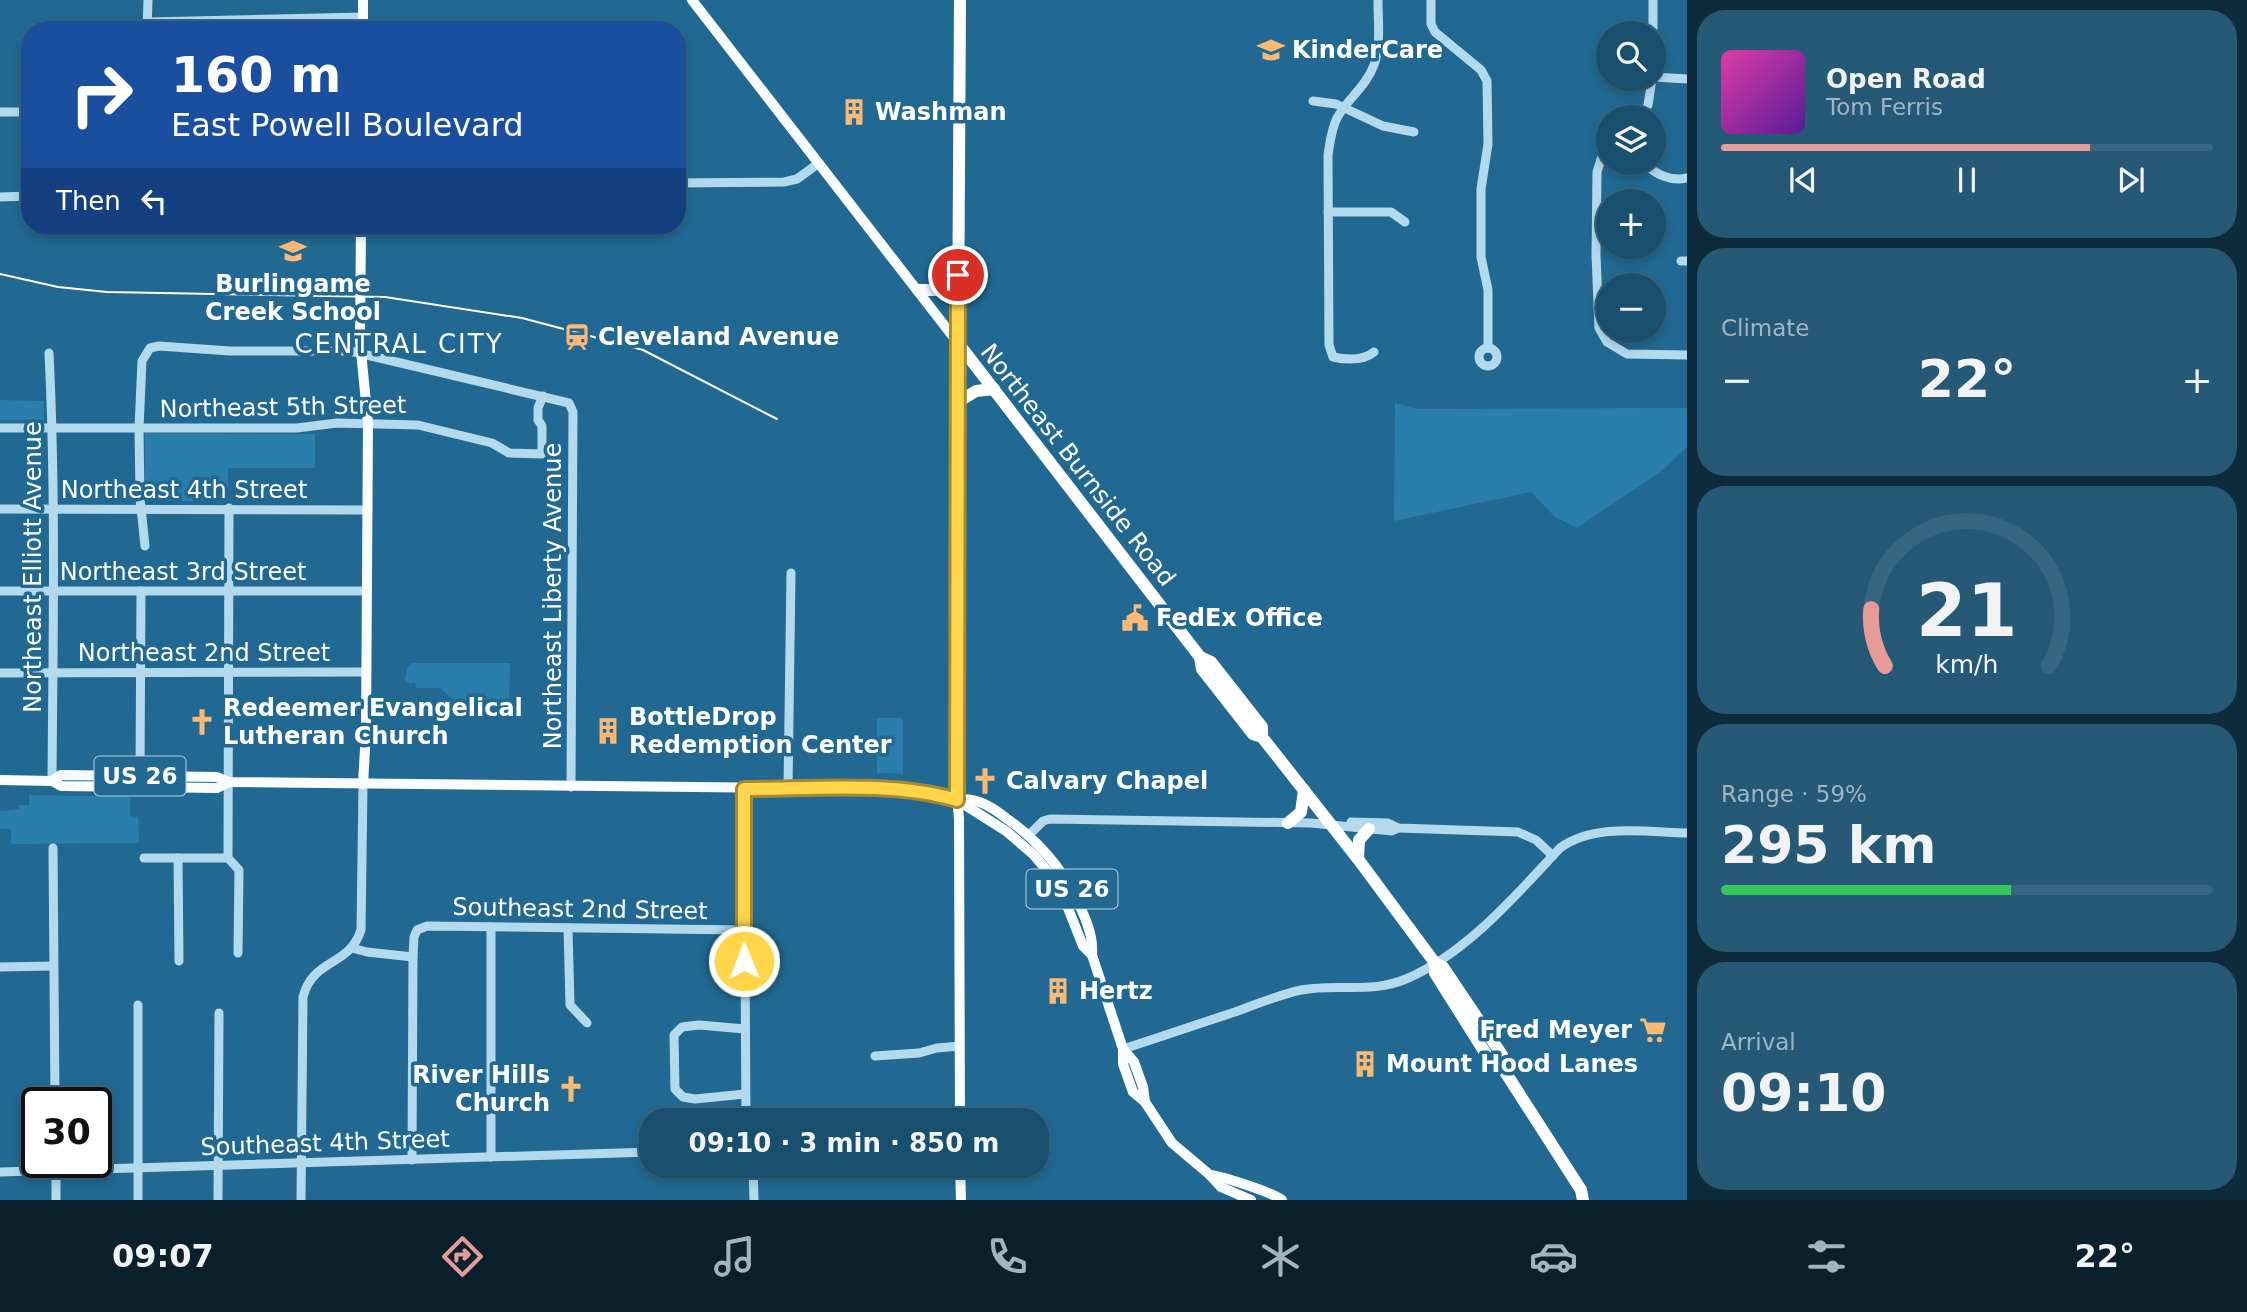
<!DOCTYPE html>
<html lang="en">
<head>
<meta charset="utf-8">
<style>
  body { margin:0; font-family:"DejaVu Sans",sans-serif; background:#265976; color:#f1f3f6; height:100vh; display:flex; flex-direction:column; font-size:26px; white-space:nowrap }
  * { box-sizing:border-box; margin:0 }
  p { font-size:23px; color:#9fb5c2 }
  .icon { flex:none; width:38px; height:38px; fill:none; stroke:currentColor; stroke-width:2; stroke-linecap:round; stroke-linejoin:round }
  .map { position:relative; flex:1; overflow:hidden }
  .details { display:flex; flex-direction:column; gap:10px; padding:10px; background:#0e2b3c; width:560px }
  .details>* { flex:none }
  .guide { position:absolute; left:21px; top:21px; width:665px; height:214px; border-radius:28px; box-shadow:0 4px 10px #0003,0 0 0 2px #376681; background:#1a4fa0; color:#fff; overflow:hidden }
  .buttons { position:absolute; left:1596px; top:21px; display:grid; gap:14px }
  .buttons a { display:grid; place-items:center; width:70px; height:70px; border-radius:50%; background:#194f6e; box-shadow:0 4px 10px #0003,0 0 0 2px #376681; font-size:35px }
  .speed { position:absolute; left:21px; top:1087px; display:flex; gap:14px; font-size:35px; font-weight:700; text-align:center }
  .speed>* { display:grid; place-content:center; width:91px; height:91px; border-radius:50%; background:#194f6e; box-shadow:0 4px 10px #0003,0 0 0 2px #376681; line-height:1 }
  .speed .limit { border:4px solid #111; border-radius:10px; background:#fff; color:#111 }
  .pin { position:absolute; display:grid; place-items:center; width:60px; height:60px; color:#fff; margin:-30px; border:4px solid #fff; border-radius:50%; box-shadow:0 2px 7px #0007 }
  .me { position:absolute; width:77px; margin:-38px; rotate:359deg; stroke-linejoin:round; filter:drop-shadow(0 0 5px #0008) }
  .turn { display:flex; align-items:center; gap:24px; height:147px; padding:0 35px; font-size:32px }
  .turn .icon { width:91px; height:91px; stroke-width:2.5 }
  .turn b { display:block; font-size:49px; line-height:60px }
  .then { display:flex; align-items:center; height:66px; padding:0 35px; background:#0003; gap:14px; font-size:26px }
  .big { font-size:52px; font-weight:700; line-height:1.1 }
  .details .card { flex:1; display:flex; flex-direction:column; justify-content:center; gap:10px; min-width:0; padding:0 24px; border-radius:28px; background:#265976 }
  .details .dial { align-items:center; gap:0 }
  .dial svg { height:182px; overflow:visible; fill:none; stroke:#376681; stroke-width:7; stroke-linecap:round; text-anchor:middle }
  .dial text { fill:#f1f3f6; stroke:none }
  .song { display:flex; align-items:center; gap:21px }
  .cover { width:84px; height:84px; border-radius:10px; background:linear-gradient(135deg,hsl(320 70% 55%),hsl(270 70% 35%)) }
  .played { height:7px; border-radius:4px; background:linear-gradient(90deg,#e69b98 75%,#376681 75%) }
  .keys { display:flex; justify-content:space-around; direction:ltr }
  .heat { display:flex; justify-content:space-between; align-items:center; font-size:38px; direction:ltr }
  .charge { height:10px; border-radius:5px; background:linear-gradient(90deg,#34c759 59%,#376681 0) }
  .trip { position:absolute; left:639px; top:1108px; width:410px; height:70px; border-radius:28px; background:#194f6e; box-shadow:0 4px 10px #0003,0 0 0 2px #376681; font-weight:700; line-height:70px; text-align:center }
  .menu { display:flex; height:112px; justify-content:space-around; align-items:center; background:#0a202c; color:#9fb5c2 }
  .menu .icon { width:49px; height:49px }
  .menu .selected { color:#e69b98 }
  .menu b { font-size:32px; color:#f1f3f6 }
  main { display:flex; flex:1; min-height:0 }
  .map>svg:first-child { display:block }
</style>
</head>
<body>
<main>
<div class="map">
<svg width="1687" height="1200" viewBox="0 0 1687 1200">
  <rect width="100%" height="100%" fill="#216992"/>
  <!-- green -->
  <g fill="#2a7eab">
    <path d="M0,400L44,401V420H0Z"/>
    <path d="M1395,403L1417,409L1687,408V447L1663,470L1577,528L1555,517L1531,492L1394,521Z"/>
    <path d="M145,433L315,434V468H228V501H145Z"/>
    <path d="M411,663H510L509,703L456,702L440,688H416L415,682L411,684L405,680L407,669Z"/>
    <path d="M877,718H903V774L877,773Z"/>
    <path d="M29,795L130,797V816L138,817L139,843L11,844V829H0V811L19,809V805H29Z"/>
  </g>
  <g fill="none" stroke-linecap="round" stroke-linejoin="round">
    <!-- minor -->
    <g stroke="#b3d9ed" stroke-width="9">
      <path d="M1431,0V24L1435,32L1481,70L1487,81L1488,144L1481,189V257L1488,290V348"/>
      <path d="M148,22L363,17"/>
      <path d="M147,30L148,0"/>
      <path d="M1653,33V0"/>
      <path d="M1654,77L1687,79"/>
      <path d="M1313,101L1336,104L1383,126L1414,132"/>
      <path d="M0,112H30"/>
      <path d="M1642,117L1648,105L1652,79"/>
      <path d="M1608,149L1602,156L1597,172L1596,255L1599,328L1607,342L1627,354L1687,355"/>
      <path d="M1643,163C1656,174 1670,182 1687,178"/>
      <path d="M677,183L784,182L797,179L819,163"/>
      <path d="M0,197L30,196"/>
      <path d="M1328,212H1391L1405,222"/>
      <path d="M1681,261H1687"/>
      <circle cx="1488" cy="357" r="9"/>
      <path d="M1374,352C1363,361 1347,360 1333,357L1329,345L1328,155C1330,143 1331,130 1337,118C1347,99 1366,87 1374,65C1381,45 1378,21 1378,0"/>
      <path d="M49,353C56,495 53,638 52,781"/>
      <path d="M0,428H297L337,423L418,425L492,443L509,453L542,454V426L538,420V408L543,396"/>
      <path d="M229,508L228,858L239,870L238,953"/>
      <path d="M0,509L368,510"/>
      <path d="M145,546L140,498L139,428L142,361L150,348L159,346L230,351H350L569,403L573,412L571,787"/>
      <path d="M0,591H367"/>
      <path d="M0,673L366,672"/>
      <path d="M140,776L141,591"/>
      <path d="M744,789L746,1120"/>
      <path d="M788,789L791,573"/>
      <path d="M1351,822L1388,823L1398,828L1518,832L1536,840L1553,856"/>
      <path d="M1030,834L1043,821L1050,819L1311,823L1392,831L1398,828"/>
      <path d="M53,848L55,1102"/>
      <path d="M144,858H228"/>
      <path d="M178,858L179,961"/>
      <path d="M568,928L570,1005L587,1023"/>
      <path d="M352,948L367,952L413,957"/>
      <path d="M0,967L53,966"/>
      <path d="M745,1029L699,1025L682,1027L674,1035L675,1089L683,1097L695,1099L745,1094"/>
      <path d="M1123,1049C1161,1037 1198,1024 1235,1012C1257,1004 1278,995 1301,990C1337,983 1371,994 1406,979C1467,953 1516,895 1560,848C1594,823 1647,832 1687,833"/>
      <path d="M875,1056L919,1053L937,1048L960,1046"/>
      <path d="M491,1157V927"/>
      <path d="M412,1160L413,957L414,937L417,930L427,926L744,930"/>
      <path d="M56,1162V1200"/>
      <path d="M753,1166L754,1200"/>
      <path d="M0,1172L651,1152"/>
      <path d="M138,1200V1005"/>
      <path d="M218,1200L219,1013"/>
      <path d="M301,1200L303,997C313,958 349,967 361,930L363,784"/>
    </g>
    <!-- major -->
    <g stroke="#f9fdff" stroke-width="10">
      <path d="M692,0L958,343L956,785L959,819L960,1120"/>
      <path d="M363,30V0"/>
      <path d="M361,226L360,341L368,423L366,732L363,784"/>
      <path d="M0,780L52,781L61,775L217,777L229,782L867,789L915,791L957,800L1006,831L1034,855L1048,872L1064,898L1083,946L1092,955"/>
      <path d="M52,781L61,786L217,788L229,782"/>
      <path d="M957,800C975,796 992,807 1006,818C1043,844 1069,876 1085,918C1090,931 1093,941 1092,955L1123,1049L1134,1062L1143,1087L1145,1102"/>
      <path d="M1123,1049V1064L1133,1092L1145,1102L1172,1143L1210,1175L1221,1187L1251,1200"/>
      <path d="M960,1166L961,1200"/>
      <path d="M1210,1175C1222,1176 1274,1193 1282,1200"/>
    </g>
    <!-- highway -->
    <g stroke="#fff" stroke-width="12">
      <path d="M960,0L958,343L1200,657L1202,669L1235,711L1253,734L1262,737L1358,859L1435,963L1443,967L1502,1055V1067L1581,1190L1583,1200"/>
      <path d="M918,290H939L958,275"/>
      <path d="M958,402L976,391L994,389"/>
      <path d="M1200,657L1211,662L1262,727V737"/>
      <path d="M1288,823L1301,812L1304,790"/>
      <path d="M1358,859L1359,840L1369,829"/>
      <path d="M1435,963V973L1491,1062L1502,1067"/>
    </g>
    <!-- tram -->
    <path stroke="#fff" stroke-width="2" d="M0,274L58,287L107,292L385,297L522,318L643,350L777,419"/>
  </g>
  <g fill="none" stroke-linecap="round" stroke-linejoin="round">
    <defs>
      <path id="route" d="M744,961V789C812,789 892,781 957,800L958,275"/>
    </defs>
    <!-- route casing -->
    <use href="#route" stroke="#a68a30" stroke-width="18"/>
    <!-- route -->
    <use href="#route" stroke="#ffd54a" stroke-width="12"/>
  </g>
  <!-- icons -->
  <defs>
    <symbol id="school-bare" viewBox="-9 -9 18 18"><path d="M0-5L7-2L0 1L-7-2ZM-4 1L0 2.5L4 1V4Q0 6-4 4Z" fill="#fab974" stroke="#216992" stroke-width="2.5" paint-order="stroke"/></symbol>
    <symbol id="building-bare" viewBox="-9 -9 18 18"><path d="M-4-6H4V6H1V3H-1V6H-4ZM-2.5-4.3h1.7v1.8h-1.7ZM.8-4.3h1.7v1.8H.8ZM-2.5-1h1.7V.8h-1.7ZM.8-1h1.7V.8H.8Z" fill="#fab974" stroke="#216992" stroke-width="2.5" paint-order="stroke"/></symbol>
    <symbol id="station-bare" viewBox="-9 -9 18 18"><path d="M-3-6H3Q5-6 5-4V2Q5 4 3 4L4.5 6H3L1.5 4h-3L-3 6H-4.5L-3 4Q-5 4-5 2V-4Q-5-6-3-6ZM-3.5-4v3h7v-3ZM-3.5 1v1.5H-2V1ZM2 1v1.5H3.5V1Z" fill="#fab974" stroke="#216992" stroke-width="2.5" paint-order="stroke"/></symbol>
    <symbol id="civic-bare" viewBox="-9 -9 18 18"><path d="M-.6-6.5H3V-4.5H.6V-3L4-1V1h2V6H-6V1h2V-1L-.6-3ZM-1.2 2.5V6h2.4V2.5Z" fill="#fab974" stroke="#216992" stroke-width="2.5" paint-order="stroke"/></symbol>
    <symbol id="church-bare" viewBox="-9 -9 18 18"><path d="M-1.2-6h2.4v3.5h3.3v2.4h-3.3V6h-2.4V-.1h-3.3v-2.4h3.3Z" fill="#fab974" stroke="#216992" stroke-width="2.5" paint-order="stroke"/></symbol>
    <symbol id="supermarket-bare" viewBox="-9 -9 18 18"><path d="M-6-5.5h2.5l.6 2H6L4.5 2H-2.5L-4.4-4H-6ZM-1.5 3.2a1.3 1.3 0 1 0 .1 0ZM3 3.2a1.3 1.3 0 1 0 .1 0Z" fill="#fab974" stroke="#216992" stroke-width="2.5" paint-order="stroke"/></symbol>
  </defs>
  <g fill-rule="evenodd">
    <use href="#school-bare" x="1252" y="31" width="38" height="38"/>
    <use href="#building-bare" x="835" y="93" width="38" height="38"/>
    <use href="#school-bare" x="274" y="232" width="38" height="38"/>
    <use href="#station-bare" x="558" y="318" width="38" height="38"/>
    <use href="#civic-bare" x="1116" y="599" width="38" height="38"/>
    <use href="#church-bare" x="183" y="703" width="38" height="38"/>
    <use href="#building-bare" x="589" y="712" width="38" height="38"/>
    <use href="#church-bare" x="966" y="762" width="38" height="38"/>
    <use href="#building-bare" x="1039" y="972" width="38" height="38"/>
    <use href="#supermarket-bare" x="1634" y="1011" width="38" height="38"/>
    <use href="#building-bare" x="1346" y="1045" width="38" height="38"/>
    <use href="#church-bare" x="552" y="1070" width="38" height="38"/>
  </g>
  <g text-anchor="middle" stroke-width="7" stroke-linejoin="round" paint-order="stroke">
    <!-- shield labels -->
    <g fill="#216992" stroke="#bcd2de" stroke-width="2">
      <rect x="94.5" y="756.5" width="91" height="39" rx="5"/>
      <rect x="1026.5" y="869.5" width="91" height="39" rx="5"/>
    </g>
    <g font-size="23" font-weight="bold" fill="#fff">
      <text x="140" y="784">US 26</text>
      <text x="1072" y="897">US 26</text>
    </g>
    <!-- poi labels -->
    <g font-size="24" font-weight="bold" fill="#fff" stroke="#216992" text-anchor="start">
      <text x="1292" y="58">KinderCare</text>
      <text x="875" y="120">Washman</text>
      <text x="293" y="292" text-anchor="middle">Burlingame<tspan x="293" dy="28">Creek School</tspan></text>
      <text x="598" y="345">Cleveland Avenue</text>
      <text x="1156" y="626">FedEx Office</text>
      <text x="223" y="716">Redeemer Evangelical<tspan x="223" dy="28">Lutheran Church</tspan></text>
      <text x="629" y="725">BottleDrop<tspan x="629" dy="28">Redemption Center</tspan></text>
      <text x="1006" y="789">Calvary Chapel</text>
      <text x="1079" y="999">Hertz</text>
      <text x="1632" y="1038" text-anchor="end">Fred Meyer</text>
      <text x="1386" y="1072">Mount Hood Lanes</text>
      <text x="550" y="1083" text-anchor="end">River Hills<tspan x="550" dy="28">Church</tspan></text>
    </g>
    <!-- street labels -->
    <g font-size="24" fill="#fff" stroke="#216992">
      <text transform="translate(283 407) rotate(-1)" y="8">Northeast 5th Street</text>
      <text transform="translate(1078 465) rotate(52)" y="8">Northeast Burnside Road</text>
      <text x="184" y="498">Northeast 4th Street</text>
      <text transform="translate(33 567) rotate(-90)" y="8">Northeast Elliott Avenue</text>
      <text x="183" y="580">Northeast 3rd Street</text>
      <text transform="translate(553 596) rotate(-90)" y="8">Northeast Liberty Avenue</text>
      <text x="204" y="661">Northeast 2nd Street</text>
      <text transform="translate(580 909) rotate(1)" y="8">Southeast 2nd Street</text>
      <text transform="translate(325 1143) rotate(-2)" y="8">Southeast 4th Street</text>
    </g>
    <!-- neighbourhood labels -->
    <g font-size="26" letter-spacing="2" fill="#fff" stroke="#216992">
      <text x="399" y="353">CENTRAL CITY</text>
    </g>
  </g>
</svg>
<div class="buttons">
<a><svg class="icon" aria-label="search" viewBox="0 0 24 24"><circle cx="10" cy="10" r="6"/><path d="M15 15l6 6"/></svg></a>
<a><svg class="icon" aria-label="layers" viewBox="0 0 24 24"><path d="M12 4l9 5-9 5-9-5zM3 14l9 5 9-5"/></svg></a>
<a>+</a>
<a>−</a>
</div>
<div class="speed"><div class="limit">30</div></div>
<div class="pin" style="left:958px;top:275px;background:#d93025"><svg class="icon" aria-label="arrive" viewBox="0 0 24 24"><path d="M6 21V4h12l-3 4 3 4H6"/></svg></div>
<svg class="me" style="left:744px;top:961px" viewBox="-20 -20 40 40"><circle r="17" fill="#ffd54a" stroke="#fff" stroke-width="3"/><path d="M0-11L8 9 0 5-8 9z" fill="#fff"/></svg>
<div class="trip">09:10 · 3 min · 850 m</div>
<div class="guide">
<div class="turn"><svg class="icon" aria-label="right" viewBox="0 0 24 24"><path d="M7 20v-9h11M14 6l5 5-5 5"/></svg><div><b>160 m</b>East Powell Boulevard</div></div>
<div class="then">Then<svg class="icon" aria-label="left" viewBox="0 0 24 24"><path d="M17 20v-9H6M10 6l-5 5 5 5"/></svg></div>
</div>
</div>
<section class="details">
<div class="card">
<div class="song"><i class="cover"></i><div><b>Open Road</b><p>Tom Ferris</p></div></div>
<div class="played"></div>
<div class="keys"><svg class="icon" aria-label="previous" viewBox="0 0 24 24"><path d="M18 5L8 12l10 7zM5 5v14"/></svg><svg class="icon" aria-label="pause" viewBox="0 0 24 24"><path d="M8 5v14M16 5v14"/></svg><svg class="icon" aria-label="next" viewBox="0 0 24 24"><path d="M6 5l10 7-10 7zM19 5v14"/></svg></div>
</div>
<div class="card"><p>Climate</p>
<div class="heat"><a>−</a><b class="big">22°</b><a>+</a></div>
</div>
<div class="card dial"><svg viewBox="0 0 100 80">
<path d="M14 69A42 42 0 1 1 86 69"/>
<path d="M14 69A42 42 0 0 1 8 44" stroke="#e69b98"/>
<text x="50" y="56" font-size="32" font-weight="700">21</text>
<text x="50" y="72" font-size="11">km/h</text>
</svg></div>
<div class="card"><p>Range · 59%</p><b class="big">295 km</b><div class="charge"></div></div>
<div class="card"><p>Arrival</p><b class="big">09:10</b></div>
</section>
</main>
<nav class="menu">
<b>09:07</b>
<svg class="icon selected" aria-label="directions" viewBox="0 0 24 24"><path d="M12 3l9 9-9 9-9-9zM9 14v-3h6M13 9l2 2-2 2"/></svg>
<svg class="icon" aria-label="music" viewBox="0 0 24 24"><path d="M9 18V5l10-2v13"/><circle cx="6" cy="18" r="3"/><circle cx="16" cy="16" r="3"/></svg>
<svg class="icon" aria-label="phone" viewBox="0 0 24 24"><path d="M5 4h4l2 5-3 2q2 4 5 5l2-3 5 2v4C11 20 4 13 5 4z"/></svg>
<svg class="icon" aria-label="climate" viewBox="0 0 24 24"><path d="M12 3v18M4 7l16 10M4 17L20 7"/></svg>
<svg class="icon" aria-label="car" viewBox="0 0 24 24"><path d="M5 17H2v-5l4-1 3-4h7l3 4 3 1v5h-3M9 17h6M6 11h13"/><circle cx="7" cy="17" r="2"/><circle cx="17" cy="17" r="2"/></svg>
<svg class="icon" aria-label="filters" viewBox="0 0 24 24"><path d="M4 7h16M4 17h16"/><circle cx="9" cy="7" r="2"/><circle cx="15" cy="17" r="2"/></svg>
<b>22°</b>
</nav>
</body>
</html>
